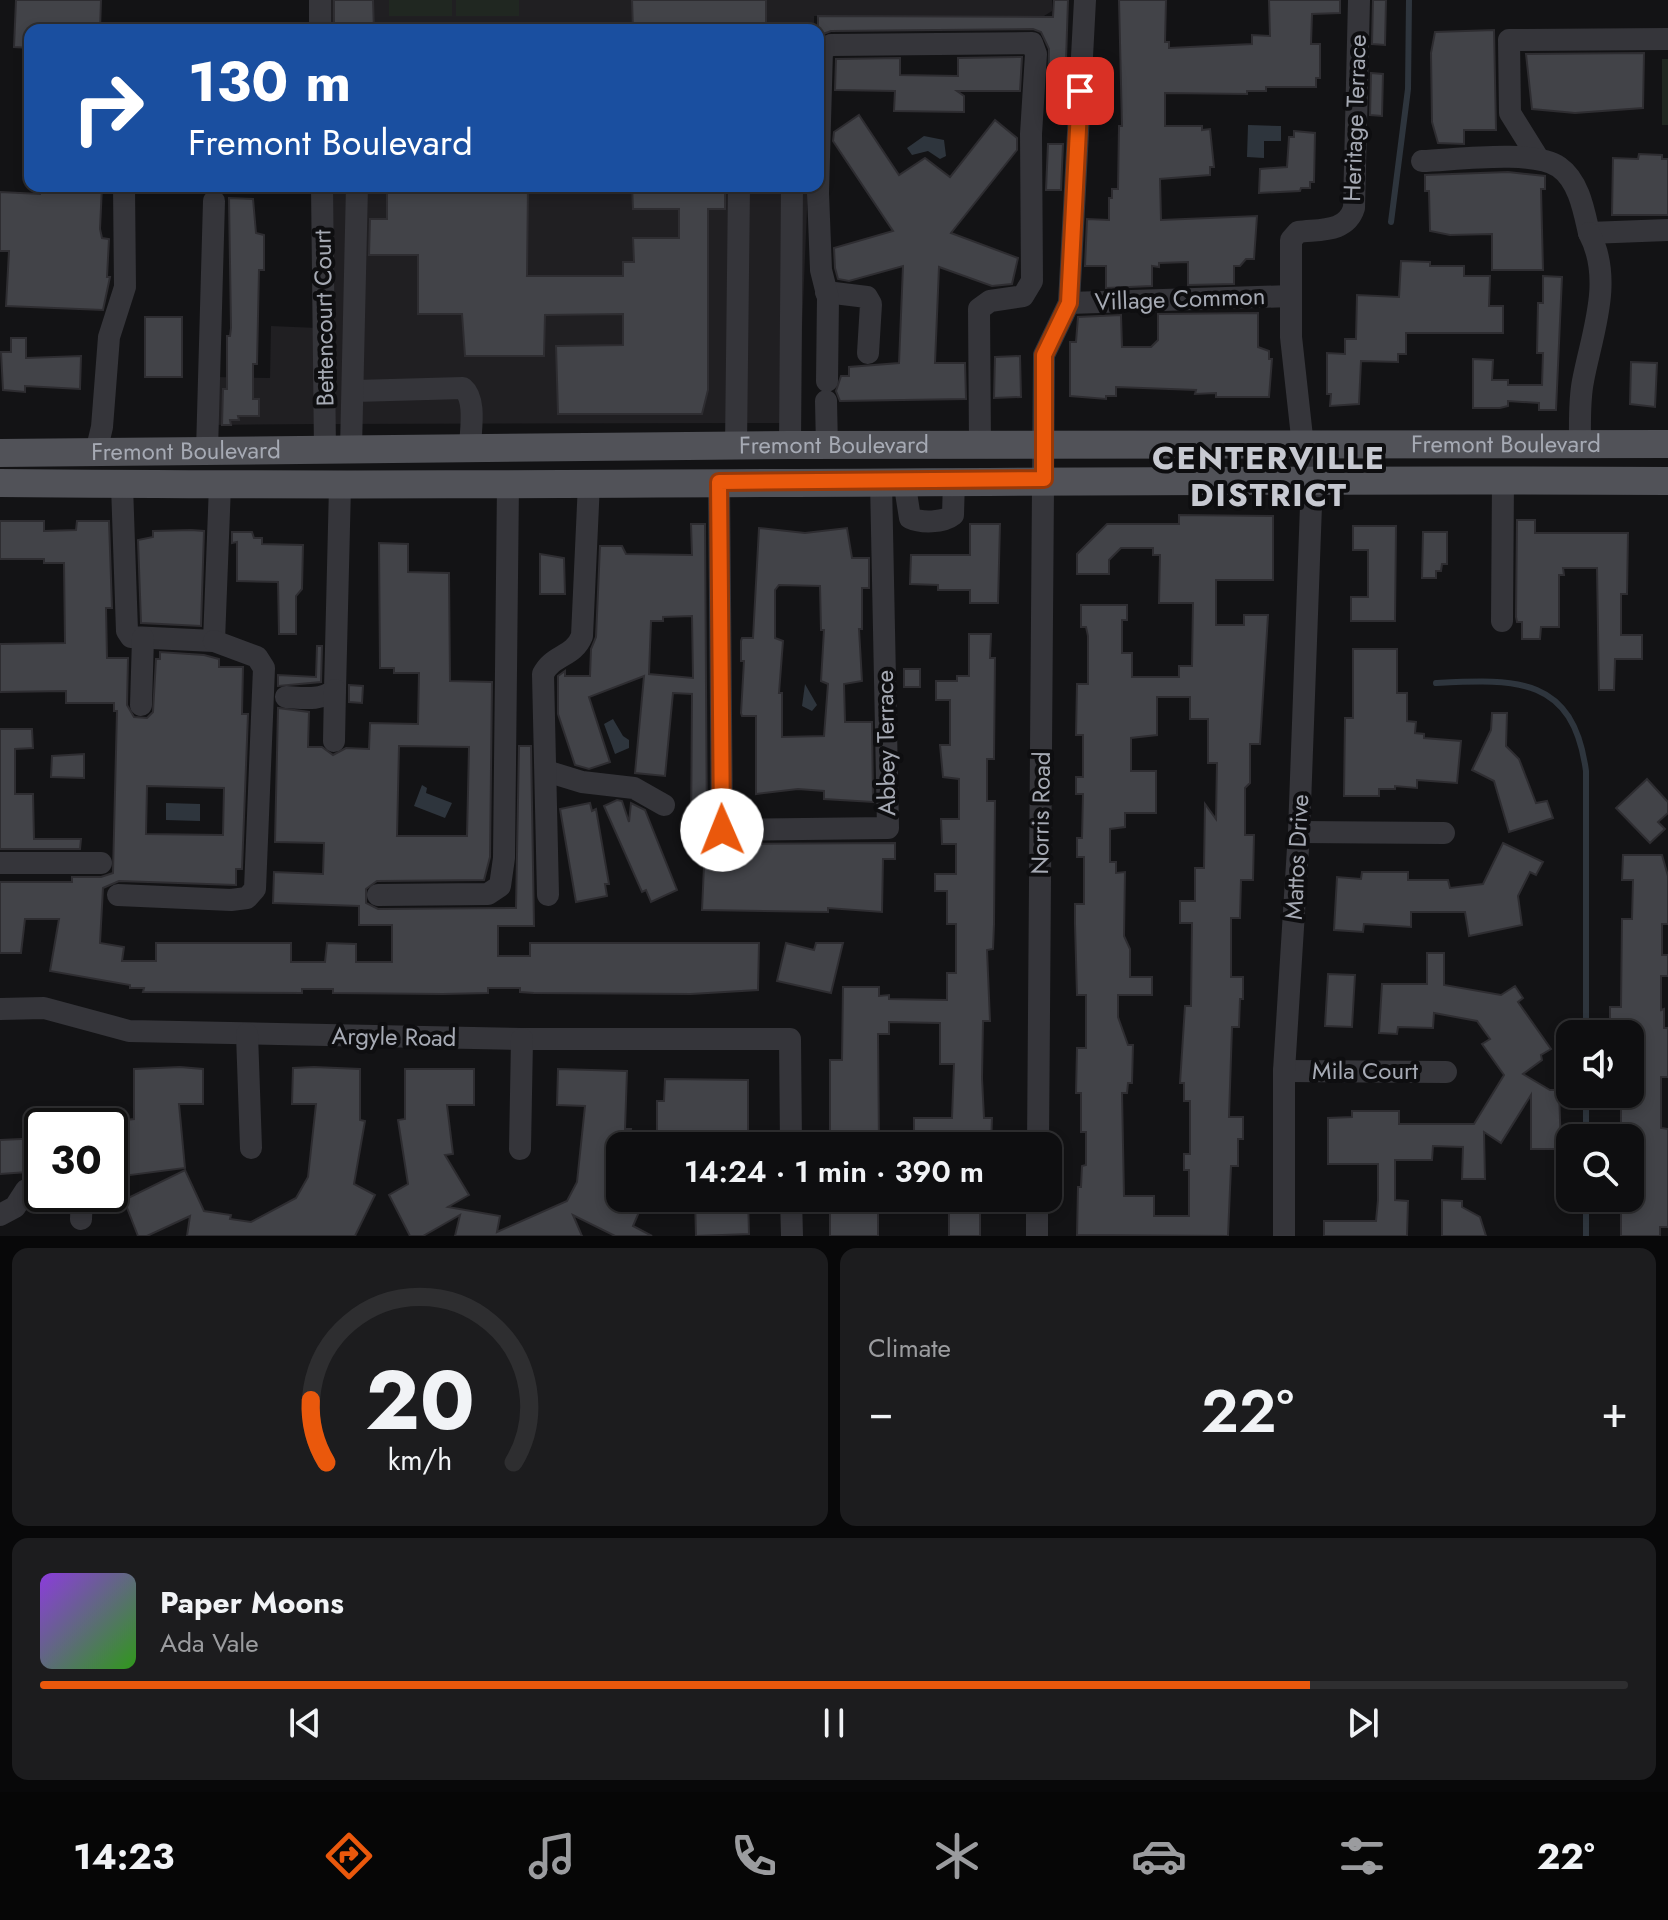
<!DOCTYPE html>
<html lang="en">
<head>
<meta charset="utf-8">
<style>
  body { margin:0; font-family:Jost,sans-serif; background:#1c1c1e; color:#f1f3f6; height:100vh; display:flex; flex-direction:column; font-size:30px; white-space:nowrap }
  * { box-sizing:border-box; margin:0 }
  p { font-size:26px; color:#9b9c9f }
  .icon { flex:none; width:44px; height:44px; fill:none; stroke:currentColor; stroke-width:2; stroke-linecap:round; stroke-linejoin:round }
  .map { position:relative; height:1236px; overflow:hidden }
  .side { display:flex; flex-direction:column; gap:12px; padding:12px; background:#080809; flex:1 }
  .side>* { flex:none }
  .hud { position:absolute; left:24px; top:24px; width:800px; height:168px; border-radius:16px; box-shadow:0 4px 12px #0003,0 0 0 2px #2e2e30; background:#1a4fa0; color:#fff; overflow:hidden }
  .buttons { position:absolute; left:1556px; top:1020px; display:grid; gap:16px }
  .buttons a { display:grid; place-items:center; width:88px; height:88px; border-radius:16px; background:#0e0e10; box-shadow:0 4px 12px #0003,0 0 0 2px #2e2e30; font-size:40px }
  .speed { position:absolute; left:24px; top:1108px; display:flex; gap:16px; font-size:40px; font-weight:700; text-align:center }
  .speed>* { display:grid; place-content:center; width:104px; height:104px; border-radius:50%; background:#0e0e10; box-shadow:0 4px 12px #0003,0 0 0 2px #2e2e30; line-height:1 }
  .speed .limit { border:4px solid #111; border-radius:12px; background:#fff; color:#111 }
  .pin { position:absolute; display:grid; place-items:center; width:68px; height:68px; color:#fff; margin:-34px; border-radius:16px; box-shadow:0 4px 12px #0006 }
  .me { position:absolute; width:88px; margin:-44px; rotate:359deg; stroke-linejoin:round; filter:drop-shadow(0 0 6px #0008) }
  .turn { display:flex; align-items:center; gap:28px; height:168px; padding:0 32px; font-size:36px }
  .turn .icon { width:104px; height:104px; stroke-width:2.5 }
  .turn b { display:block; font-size:56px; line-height:68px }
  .big { font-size:60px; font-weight:600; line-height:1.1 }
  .side .tile { flex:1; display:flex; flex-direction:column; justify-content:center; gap:12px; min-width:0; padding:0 28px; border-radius:16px; background:#1c1c1e }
  .side .dial { align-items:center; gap:0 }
  .dial svg { height:208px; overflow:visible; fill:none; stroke:#2e2e30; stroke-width:7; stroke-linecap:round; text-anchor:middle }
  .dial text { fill:#f1f3f6; stroke:none }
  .song { display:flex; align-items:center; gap:24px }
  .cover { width:96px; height:96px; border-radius:12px; background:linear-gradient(135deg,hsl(270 70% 55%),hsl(110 70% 35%)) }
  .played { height:8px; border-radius:4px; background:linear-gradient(90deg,#ea580c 80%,#2e2e30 80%) }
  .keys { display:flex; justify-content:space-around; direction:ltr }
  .heat { display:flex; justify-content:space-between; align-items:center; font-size:44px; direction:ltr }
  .side .tiles { flex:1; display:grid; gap:12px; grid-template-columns:1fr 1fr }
  .tile:last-child { grid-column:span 2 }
  .trip { position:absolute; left:606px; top:1132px; width:456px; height:80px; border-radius:16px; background:#0e0e10; box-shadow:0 4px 12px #0003,0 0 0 2px #2e2e30; font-weight:600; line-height:80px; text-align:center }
  .dock { display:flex; height:128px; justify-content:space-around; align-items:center; background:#060606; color:#9b9c9f }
  .dock .icon { width:56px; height:56px }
  .dock .on { color:#ea580c }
  .dock b { font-size:36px; color:#f1f3f6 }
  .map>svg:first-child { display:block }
</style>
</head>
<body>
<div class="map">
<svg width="1668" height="1236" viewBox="0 0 1668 1236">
  <rect width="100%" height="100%" fill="#131315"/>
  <!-- built -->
  <g fill="#201f22">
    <path d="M324,0H1052V11L1044,16H814V30H325Z"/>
    <path d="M327,186H808L798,423L331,424Z"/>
    <path d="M271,326L318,328L320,424L212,425L213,377L270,378Z"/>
  </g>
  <!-- green -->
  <g fill="#202721">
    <rect x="389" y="0" width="63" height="16"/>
    <rect x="456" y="0" width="63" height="16"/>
    <rect x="1662" y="59" width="6" height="66"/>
  </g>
  <!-- water -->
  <g fill="#2e353d">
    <path d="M1248,125L1281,126V141H1264V158L1247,157Z"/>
    <path d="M924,136L944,140L946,156L940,159L928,151L912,155L907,148Z"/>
    <path d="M805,684L817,705L812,711L802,706Z"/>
    <path d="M613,719L623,736L629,740V748L615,754L604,724Z"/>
    <path d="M422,785L427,788L426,793L452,803L445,818L414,806Z"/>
    <path d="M166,803L200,804V821L166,820Z"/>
  </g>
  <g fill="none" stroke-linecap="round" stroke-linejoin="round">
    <!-- stream -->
    <g stroke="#2e353d" stroke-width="6">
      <path d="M1391,222L1408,89L1409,0"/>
      <path d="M1436,683C1517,679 1573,676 1586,771V1034"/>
      <path d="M1586,1138V1094"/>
      <path d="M1586,1236V1198"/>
    </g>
  </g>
  <!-- building -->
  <g fill="#424348" stroke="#2e2d31" stroke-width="2" fill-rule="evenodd">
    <path d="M16,0H101L100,30H30V48L14,47Z"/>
    <path d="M334,0H373L374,30H334Z"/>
    <path d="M632,0H766V25L753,26V30H633Z"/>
    <path d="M1054,0H1068L1065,91H1048L1049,49L1041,32L1033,29L831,31L818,36V16L1053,17Z"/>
    <path d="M1119,0H1166L1165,42H1169V48L1252,44V35L1270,36L1269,0H1340V13L1312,14L1311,44H1320V78H1316V87H1266V91H1247V94L1165,93V126H1202V130L1210,129L1214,167H1210V175L1160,179L1161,220L1257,216L1254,259H1246L1240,266H1234V284L1188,285V262L1159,263V267L1152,266V286L1106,288V266H1085L1087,219L1109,220V198H1112V189H1118L1119,126H1122Z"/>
    <path d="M1373,0H1386L1385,45L1372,44Z"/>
    <path d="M1494,30L1496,130H1464V144L1438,143L1432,122L1431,53L1435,32Z"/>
    <path d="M1644,53L1643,108L1575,113L1532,109L1526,54Z"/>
    <path d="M1022,57L1020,91H957L964,96V112L894,111L895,91L835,90L836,59L900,58V75L958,76V58Z"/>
    <path d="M1371,73L1383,74L1382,116L1370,115Z"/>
    <path d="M859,115L899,175L925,158L950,177L995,120L1017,138V150L951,233L1018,258L1012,284L992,286L939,267L935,363H965L966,399L840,401L836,391L841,376H849V367L899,363L903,266L849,281L838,279L835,268L834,248L893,231L833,141L834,132Z"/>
    <path d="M1294,131L1315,133L1314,182H1310V188H1301L1300,191L1259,193L1260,169L1287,167L1289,137H1294Z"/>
    <path d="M1048,144H1063L1061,190H1046Z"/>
    <path d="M1639,154L1662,155V159H1668V215H1612L1613,158L1638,159Z"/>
    <path d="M1508,172L1545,176V189H1541L1543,270H1492V234L1450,235L1430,231L1429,191H1425V175Z"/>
    <path d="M40,186H102L100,229L102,238L109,239L107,277H110L103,310L6,306L9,251H0V192L40,194Z"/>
    <path d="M387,186H528L527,276H623V262H634L633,238H679V209H633L632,186H725V209H708V390L702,414H558L556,346L623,345V314L545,315L544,356H465L462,314H418V255H369L370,219H387Z"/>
    <path d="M229,198L253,199L256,233L264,235V270H259L257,364H253V399H259V416H238L239,420H230L231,425H222L223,389H227V336H230L231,328Z"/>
    <path d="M1401,261L1430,262V266H1464V276H1490L1489,306H1503V333H1406V354H1398V362L1361,361L1359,404L1330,406L1331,394H1327V353L1345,354V339H1356L1357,295L1399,297Z"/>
    <path d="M1543,276L1562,277L1556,410H1539V403L1508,401V406L1500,408H1473V359L1493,360L1492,380H1508V385H1542L1543,353H1537L1538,303H1543Z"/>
    <path d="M1258,313V347L1269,351V359H1272L1269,397H1216V393L1195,394L1196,390L1116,387V396H1106V399L1070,396V342H1076L1078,317L1121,315L1122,347H1151L1158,340V314Z"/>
    <rect x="145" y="317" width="37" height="60"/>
    <path d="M11,338H26V358L81,356L80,389L25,386V392L3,390L1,352H11Z"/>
    <path d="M1020,356L1021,397L994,398L995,357Z"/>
    <path d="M1631,362L1657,363L1655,407L1630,404Z"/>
    <path d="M1179,515L1273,516V580H1216V625H1244V615H1268L1260,744H1250V783L1245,788V835H1254L1253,880H1241L1240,918H1231V977H1243V999H1240L1239,1027H1232L1229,1117H1243V1139H1238V1166H1231L1228,1236L1077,1235L1078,1187H1081L1082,1166L1086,1165V1132H1081V1093H1076L1077,1048H1086V995H1077L1075,924V904H1084V857H1077V838H1082L1083,794H1076V777H1083V735H1076L1077,684H1088V636L1086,627H1081V605H1127V620H1122V653H1132V677H1179V666H1192L1193,603H1159L1160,555H1153V548H1121L1109,560V574H1077V554L1107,524H1179ZM1157,697H1190V719H1208V763H1217L1216,819L1205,804L1204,868H1195V901H1180V923H1192L1191,1006H1185L1180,1083H1184V1101H1190V1154H1184V1170H1189V1216H1154V1196H1124L1122,1093H1127L1128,1083H1132L1133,1045H1128L1118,1017V995H1152V977H1130V949L1124,936L1125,872L1116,873V862H1110V829L1125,827V813H1156V771H1131V738L1157,735Z"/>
    <path d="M1517,520H1535V533H1628L1627,594H1621V635H1642V659H1615L1614,690H1599L1597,568H1563L1564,575H1559V627H1541L1540,639H1522V622H1517L1516,617Z"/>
    <path d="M0,521H44V531L76,530L77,521H109L112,608H106L107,658H128L127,705L134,717L147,718L153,712L156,659H160V652L204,655L219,659V667H243L242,714H248L242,869H236V885L119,881L103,888L100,943L124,947L122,961H156V943H291V962H325L327,943L356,944V962H392V925H359V906L273,903L274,872L323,874L324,843L275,842L278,708L309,712L308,747H322L333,755L346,748L369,749L370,723L418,724L419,673H394V668H380L379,543L408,544V572L449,573L450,681L492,682L490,857L484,880L377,881L366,889V903L378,909L516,908L519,746H531L534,926H498V956H530V943H759L758,990L691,994L534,993L520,992V988H488V993L443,994L333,993V989H302V993L143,992L144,988H130V985L50,971L59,919H25L21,953H0V882H72V877H101L113,873L117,711H114V703H66V691L0,692V644L65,643L64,563H44V559H0ZM399,746L469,747L467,836H397ZM147,786L224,788L223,835L146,834Z"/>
    <path d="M691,524H705L707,843H691L692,694L673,693L665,776L635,773L644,676L589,697L610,762L589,769L575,765L558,714V676L565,671V676H590L591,649L596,637L600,546H622L626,554L692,555ZM692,616L693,678L649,674L651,621H663V617Z"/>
    <path d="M970,524H1000L998,603H970V590H938V585L910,584L911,555H970Z"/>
    <path d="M1353,526H1396L1395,621H1351V597H1368V550H1353Z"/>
    <path d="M759,528L805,533L847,528L852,558H869V588H862V629H859L862,681L844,684L845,722H872L873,802L824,799V791L798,789L756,794V716H742L741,713L744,661H741V641L742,638H753ZM779,585L820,586L821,630H824L821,681L828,684L824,736L782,737V693H779L783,641L775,638V590Z"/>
    <path d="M191,530L204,531L201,626L141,623L138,540L153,537V531Z"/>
    <path d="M232,532H252L254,538H262V544L303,545L302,589L296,596V634H279L278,582L237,581V542L232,543Z"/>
    <path d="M1423,532H1447V564H1442L1441,571H1436V578H1422Z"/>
    <path d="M540,554L564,558L565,594H540Z"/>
    <path d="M969,634H991L990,658H995L994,759H987V801H995L994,924L993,949L987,950L990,1021H983L982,1078L984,1118H992L991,1146H968V1138H914V1118H952L954,1064H940V1023L889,1022V1034H878L879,1146H830V1060H842L843,987H879V996L889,995V999L947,1000V973H956V924H947V891H935V874H956V844H942L941,819H959V779L943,777L940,745H950V700H936V681H957V676H969Z"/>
    <path d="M317,646H322L321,682L278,686V675L316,677Z"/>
    <path d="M1353,649H1397V693H1407V721L1416,722L1415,733L1424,734V738L1461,741L1457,783L1417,780V788L1395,786V789H1379V796H1344L1345,718H1353Z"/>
    <rect x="904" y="669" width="16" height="18"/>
    <path d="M349,685L363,686L362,703L349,702Z"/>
    <path d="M1492,713H1507L1506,746L1519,759L1536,803L1547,801L1553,818L1509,832L1494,781L1472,770L1491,730Z"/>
    <path d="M0,729H32L33,748L15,749V794H33L34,839H81L80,849H0Z"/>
    <path d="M84,754V778L51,777L52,756Z"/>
    <path d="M1647,779L1668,802V813L1658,822L1665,829L1650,843L1616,808Z"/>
    <path d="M617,800L622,801L629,822L631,803L645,810L677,890L651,902L646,890L642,892L604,806Z"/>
    <path d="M590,803L592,811L596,809L609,884H605L607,896L576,902L560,809Z"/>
    <path d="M895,843V859H883L882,912L828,908V912L702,910L704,866H737V844Z"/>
    <path d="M1503,843L1543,862L1536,875L1530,872L1518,896L1522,925L1469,936L1465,912H1411V927L1364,924L1363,932L1334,930L1337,877L1361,879L1362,872H1408V880H1448L1450,888L1483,884Z"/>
    <path d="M1623,855H1662L1668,876V924H1662V955H1668V976H1661V1010L1664,1009V1028H1668V1077H1661V1128L1668,1129V1227H1660V1236H1621V1204L1624,1198H1630V1138L1627,1132H1621V1094H1630V1034H1622V1024H1610V1007H1621L1622,919H1632L1633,880H1622Z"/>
    <path d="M786,943L814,950L816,943H843L831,993L777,981Z"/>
    <path d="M1427,953H1444V985L1501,995L1515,986L1523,998L1518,1002L1551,1049L1541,1055L1542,1060L1523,1074L1550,1090H1559L1561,1149H1531V1095L1501,1143L1484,1132L1485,1179H1462L1463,1147L1433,1146L1432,1160H1395V1200L1408,1201L1407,1236H1324V1221H1376L1378,1200V1164H1328V1118L1352,1117V1111H1399V1124H1474L1504,1075L1482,1044L1490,1039L1477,1021L1434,1013L1433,1028L1398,1027L1397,1034L1379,1033L1382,984H1427Z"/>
    <path d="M1328,974L1355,975L1352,1027L1325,1026Z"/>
    <path d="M180,1067L203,1069V1104H179L185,1168L123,1176L117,1121L134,1119V1069Z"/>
    <path d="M314,1067L360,1069V1120L365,1121L354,1184L375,1195L355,1236H187L190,1216L147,1236H138L124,1200L185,1170L204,1211L231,1215L230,1219L251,1222L296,1198L308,1177L316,1104H292L293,1068Z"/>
    <path d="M405,1069H474V1105H447L453,1154L445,1155L469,1195L448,1207L500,1216L497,1232L567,1201L577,1182L585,1106L557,1105L558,1069L627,1071L625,1129H631L629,1144L620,1143V1198H645L633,1226L652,1236H615L573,1215L582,1236H455L460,1215L423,1236H410L389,1195L408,1184L398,1120L405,1119Z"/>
    <path d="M665,1079L748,1080V1142L657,1140V1101H664Z"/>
    <path d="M42,1138V1171L0,1174V1140Z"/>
    <path d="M695,1198H748L749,1234L696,1236Z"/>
    <path d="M929,1198H980V1236H949V1212H929Z"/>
    <path d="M830,1200L878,1202V1236H830Z"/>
    <path d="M1442,1200L1462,1201V1207L1480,1217L1486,1236H1442Z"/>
  </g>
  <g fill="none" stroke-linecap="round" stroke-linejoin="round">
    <!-- minor -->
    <g stroke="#35353a" stroke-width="22">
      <path d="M320,0V30"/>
      <path d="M1538,158L1510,113L1509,40L1668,39"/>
      <path d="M1422,161C1455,160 1533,149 1559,167C1579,181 1584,211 1589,233L1668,230"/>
      <path d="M322,186L325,450"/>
      <path d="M826,292L867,297L871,304L868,353"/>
      <path d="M1069,303L1291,296"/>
      <path d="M827,381L828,298L821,270L818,193L822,50L831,45L1032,43L1036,54L1031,134L1032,281L1023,296L990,301L979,309L980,445"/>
      <path d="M355,391L463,388C477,400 470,432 470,449"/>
      <path d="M826,401L827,447"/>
      <path d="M1580,444C1580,424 1579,401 1583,381C1592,333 1614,280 1589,233"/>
      <path d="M790,445L792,186"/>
      <path d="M736,446L739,186"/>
      <path d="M351,449L357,186"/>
      <path d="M207,451L214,201"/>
      <path d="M96,452L102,427L109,337L125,287L124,186"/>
      <path d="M904,480L910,518C921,523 943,523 953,515L954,480"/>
      <path d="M719,482L722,830L888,828L881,481"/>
      <path d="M122,485L127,631L131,637L214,641L220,485"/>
      <path d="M1502,621L1503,480"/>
      <path d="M286,697C304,698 320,701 335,690L340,486"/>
      <path d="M141,705L143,638"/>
      <path d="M334,741L335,690"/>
      <path d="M546,771L582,782L634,788L664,805"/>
      <path d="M1299,832L1444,833"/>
      <path d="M0,863H101"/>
      <path d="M118,895L231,900L247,898L255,889L264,668L257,657L214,641"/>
      <path d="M378,895L488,894L500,886L504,858L508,484"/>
      <path d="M548,895L543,674C553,654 573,658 582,636L589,483"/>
      <path d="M0,1009L44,1008L129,1031L522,1039H790L791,1146"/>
      <path d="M247,1034L251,1148"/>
      <path d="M1284,1071L1446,1072"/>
      <path d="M1038,1146L1044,355L1069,303L1085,0"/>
      <path d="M520,1149L522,1039"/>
      <path d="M791,1198L792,1236"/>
      <path d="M0,1215L15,1207L26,1190L42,1185"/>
      <path d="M81,1219L82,1194"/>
      <path d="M1037,1236V1198"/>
      <path d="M1284,1236V1071L1299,832L1312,478L1303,446L1291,337V240L1298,232C1320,229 1346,233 1354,208L1359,0"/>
    </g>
    <!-- major -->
    <g stroke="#515258" stroke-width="28">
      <path id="s1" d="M0,453L790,445L1668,444"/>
      <path d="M0,483C556,488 1112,478 1668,481"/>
    </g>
  </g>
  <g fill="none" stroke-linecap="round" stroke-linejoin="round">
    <defs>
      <path id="route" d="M722,830L719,482L1044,479V355L1069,303L1080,91"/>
    </defs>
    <!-- route casing -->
    <use href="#route" stroke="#983908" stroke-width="20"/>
    <!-- route -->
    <use href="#route" stroke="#ea580c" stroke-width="14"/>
  </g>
  <g text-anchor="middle" stroke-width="8" stroke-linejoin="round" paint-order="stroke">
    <!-- street labels -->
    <g font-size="24" fill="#a6aab4" stroke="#0e0e10">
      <text transform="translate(1355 118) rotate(-88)" y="8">Heritage Terrace</text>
      <text transform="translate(1180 299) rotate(-2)" y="8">Village Common</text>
      <text transform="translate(324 318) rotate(-91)" y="8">Bettencourt Court</text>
      <text dy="8" stroke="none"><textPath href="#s1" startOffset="1506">Fremont Boulevard</textPath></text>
      <text dy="8" stroke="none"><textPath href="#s1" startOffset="834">Fremont Boulevard</textPath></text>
      <text dy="8" stroke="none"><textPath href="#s1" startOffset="186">Fremont Boulevard</textPath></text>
      <text transform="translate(886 743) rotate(-91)" y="8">Abbey Terrace</text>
      <text transform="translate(1041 813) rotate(-89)" y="8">Norris Road</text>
      <text transform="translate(1297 857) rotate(-87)" y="8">Mattos Drive</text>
      <text transform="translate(394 1037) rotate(1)" y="8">Argyle Road</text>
      <text x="1365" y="1079">Mila Court</text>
    </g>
    <!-- district labels -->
    <g font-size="32" font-weight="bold" letter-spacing="2" fill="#c7c9d1" stroke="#0e0e10">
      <text x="1269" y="469">CENTERVILLE<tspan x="1269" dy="37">DISTRICT</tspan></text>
    </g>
  </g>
</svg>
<div class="buttons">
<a><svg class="icon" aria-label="sound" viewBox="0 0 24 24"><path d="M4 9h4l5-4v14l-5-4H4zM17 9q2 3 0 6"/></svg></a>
<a><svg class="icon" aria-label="search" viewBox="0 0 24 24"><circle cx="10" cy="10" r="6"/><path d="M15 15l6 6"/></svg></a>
</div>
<div class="speed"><div class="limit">30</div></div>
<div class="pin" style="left:1080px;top:91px;background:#d93025"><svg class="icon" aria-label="arrive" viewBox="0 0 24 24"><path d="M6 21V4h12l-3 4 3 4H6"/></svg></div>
<svg class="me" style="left:722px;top:830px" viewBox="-20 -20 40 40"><circle r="19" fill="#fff"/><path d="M0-13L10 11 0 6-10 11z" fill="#ea580c"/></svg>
<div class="trip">14:24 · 1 min · 390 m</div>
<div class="hud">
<div class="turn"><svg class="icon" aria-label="right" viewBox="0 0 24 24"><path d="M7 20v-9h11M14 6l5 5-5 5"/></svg><div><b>130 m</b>Fremont Boulevard</div></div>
</div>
</div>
<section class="side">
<div class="tiles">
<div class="tile dial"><svg viewBox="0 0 100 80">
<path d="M14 69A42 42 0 1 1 86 69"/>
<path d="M14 69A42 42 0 0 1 8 45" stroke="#ea580c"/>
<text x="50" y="56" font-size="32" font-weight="700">20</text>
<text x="50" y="72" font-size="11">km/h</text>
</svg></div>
<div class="tile"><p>Climate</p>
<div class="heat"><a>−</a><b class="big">22°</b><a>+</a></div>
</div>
<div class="tile">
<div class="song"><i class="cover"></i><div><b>Paper Moons</b><p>Ada Vale</p></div></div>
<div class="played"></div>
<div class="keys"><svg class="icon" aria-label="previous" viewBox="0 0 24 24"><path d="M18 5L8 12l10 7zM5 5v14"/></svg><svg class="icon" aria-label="pause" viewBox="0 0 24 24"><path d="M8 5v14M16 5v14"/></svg><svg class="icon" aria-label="next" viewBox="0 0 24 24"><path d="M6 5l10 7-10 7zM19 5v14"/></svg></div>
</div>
</div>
</section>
<nav class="dock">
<b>14:23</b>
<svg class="icon on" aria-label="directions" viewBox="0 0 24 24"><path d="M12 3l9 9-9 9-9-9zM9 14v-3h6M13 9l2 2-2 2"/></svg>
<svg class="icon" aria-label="music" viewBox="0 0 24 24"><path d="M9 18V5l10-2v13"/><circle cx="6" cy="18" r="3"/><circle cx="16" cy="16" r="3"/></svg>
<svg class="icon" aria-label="phone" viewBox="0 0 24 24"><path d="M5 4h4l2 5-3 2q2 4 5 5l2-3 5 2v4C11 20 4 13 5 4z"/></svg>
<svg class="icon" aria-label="climate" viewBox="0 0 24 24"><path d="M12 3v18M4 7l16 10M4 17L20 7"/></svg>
<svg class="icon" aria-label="car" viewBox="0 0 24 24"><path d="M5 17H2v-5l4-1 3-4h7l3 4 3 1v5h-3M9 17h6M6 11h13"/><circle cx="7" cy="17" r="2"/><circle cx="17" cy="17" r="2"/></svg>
<svg class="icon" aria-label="filters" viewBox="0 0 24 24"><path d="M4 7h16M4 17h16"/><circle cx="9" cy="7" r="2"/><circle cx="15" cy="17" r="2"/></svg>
<b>22°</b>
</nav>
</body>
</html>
